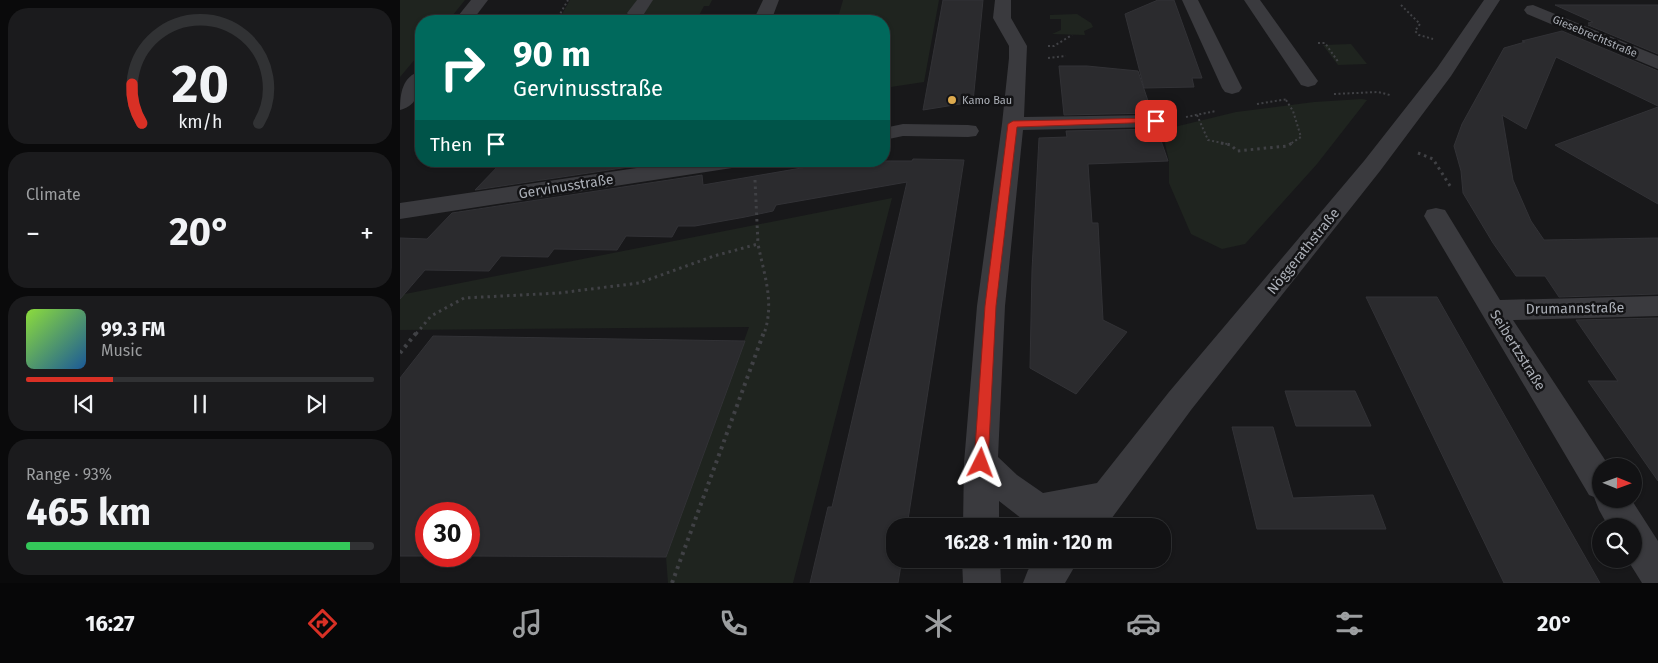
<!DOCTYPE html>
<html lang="en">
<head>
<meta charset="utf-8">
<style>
  body { margin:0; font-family:"Fira Sans",sans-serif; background:#1b1b1d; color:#f1f3f6; height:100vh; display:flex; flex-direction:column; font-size:19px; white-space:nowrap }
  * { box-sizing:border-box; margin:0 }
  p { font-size:16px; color:#9c9ea0 }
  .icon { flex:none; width:28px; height:28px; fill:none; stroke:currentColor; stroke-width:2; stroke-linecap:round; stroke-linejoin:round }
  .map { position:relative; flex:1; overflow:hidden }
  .side { display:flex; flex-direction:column; gap:8px; padding:8px; background:#0a0a0b; width:400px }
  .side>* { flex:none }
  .top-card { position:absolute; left:15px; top:15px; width:475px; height:152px; border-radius:20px; box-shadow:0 1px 4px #0004,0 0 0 1px #313234; background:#00695c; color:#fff; overflow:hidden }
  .needle { width:32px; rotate:91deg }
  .buttons { position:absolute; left:1192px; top:458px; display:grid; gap:10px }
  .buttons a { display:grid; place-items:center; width:50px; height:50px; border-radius:50%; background:#121214; box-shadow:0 1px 4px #0004,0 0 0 1px #313234; font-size:25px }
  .speed { position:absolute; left:15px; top:502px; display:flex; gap:10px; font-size:25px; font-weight:700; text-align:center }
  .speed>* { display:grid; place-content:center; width:65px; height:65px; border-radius:50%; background:#121214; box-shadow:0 1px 4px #0004,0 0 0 1px #313234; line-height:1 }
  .speed .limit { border:8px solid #d22; background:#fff; color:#111 }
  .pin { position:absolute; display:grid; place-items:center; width:42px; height:42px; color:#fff; margin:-21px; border-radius:10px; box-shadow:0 2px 8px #0006 }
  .me { position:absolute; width:55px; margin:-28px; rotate:3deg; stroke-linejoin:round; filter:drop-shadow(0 0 4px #0008) }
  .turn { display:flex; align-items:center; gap:18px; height:105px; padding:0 15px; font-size:22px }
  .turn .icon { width:65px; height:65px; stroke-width:2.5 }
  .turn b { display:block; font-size:35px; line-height:42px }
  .then { display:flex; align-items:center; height:48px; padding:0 15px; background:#0003; gap:10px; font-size:19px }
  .big { font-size:38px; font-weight:700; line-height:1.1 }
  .side .tile { flex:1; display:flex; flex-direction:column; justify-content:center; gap:8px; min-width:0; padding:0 18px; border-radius:20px; background:#1b1b1d }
  .side .dial { align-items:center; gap:0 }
  .dial svg { height:130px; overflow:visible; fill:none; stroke:#313234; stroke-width:7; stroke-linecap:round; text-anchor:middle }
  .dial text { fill:#f1f3f6; stroke:none }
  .song { display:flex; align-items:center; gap:15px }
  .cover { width:60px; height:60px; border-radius:8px; background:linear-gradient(135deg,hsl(90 70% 55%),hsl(210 70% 35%)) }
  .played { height:5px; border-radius:2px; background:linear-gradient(90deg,#d93025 25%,#313234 25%) }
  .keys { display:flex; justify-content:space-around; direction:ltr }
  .heat { display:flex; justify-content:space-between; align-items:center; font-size:28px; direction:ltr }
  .charge { height:8px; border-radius:4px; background:linear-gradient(90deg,#34c759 93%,#313234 0) }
  .trip { position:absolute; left:486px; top:518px; width:285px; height:50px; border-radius:20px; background:#121214; box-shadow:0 1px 4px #0004,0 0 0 1px #313234; font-weight:700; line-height:50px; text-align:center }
  .tab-bar { display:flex; height:80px; justify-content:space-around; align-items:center; background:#070708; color:#9c9ea0 }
  .tab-bar .icon { width:35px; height:35px }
  .tab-bar .on { color:#d93025 }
  .tab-bar b { font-size:22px; color:#f1f3f6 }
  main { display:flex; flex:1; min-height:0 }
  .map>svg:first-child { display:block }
</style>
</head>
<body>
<main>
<section class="side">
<div class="tile dial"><svg viewBox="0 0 100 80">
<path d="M14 69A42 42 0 1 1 86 69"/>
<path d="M14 69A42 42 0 0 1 8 45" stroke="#d93025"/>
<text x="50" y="56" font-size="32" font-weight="700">20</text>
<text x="50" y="72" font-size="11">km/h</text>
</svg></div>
<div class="tile"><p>Climate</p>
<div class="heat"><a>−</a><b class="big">20°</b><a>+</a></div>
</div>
<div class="tile">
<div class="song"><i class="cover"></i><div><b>99.3 FM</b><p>Music</p></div></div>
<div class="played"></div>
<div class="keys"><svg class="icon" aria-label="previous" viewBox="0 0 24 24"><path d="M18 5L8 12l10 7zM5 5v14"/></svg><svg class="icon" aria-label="pause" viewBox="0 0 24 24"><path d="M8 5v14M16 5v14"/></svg><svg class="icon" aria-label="next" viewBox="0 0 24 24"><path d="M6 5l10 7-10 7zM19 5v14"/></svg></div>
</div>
<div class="tile"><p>Range · 93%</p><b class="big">465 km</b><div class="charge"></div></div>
</section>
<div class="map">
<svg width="1258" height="583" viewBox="0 0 1258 583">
  <rect width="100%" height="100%" fill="#18181a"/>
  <!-- green -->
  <g fill="#1f241f">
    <path d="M0,0H65L48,21H21V52L0,77Z"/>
    <path d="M170,0H312L309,6H304L296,21H158Z"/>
    <path d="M443,0H539L524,82L484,88V21H437Z"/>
    <path d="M677,14L691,23L693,27L684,31L685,35L652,34L661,30V19H650V15Z"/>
    <path d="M951,44L967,64L938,65L923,45Z"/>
    <path d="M962,99L967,100L917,164L845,244L822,249L791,234L769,183V161L762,130L836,112L914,102Z"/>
    <path d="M492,198L393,583H268L266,557L349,327L0,330V295Z"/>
  </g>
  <!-- building -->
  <g fill="#2b2b2e" stroke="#323236">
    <path d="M543,0H583L573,102L523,110Z"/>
    <path d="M758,0H774L802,78H792L794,87L744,88L725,14Z"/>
    <path d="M1155,5H1258V54L1188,25H1191L1188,23L1193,22Z"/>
    <path d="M1162,31L1258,71V106L1156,57L1126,129L1102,115L1113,180L1131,221L1144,240L1258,238V294L1159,297L1145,276H1116L1093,243L1063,193L1061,171L1054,146L1062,124L1104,48L1125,42L1122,41Z"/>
    <path d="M659,66H687L738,71L752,113L664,115Z"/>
    <path d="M1258,107V204L1155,145Z"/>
    <path d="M757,129L768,161L688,164L692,223H698L703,320L727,332L676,394L630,368L632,270L639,138L667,137L666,131Z"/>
    <path d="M513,159L564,160L507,526H495V559H502L498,583H410L428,507H432L507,182L376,205L373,211L345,217L295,226H278L272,237L226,236L217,250L154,249L148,257L101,256L89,271L25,270L0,299V238L27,239L52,213L302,175L303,185L442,161H512Z"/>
    <path d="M103,161H269L75,190Z"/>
    <path d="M966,297H1037L1200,583H1104Z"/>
    <path d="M1258,318V481L1188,381H1218L1176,320Z"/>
    <path d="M33,336L345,341L266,557L69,556V514H26V556H0V378Z"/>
    <path d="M885,391H955L971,426H896Z"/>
    <path d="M832,427H873L893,498L973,495L986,529H857Z"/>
  </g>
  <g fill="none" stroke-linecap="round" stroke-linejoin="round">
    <!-- path-far2 -->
    <g stroke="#404145" stroke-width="2" stroke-dasharray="2 2.5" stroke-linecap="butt">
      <path d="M1001,5L1020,24L1015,31L1019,35L1033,39"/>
      <path d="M156,21L168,0"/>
      <path d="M918,43H925L939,63"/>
      <path d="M648,46H654L672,35"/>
      <path d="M648,58L666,56"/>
      <path d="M934,94L978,92L990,95"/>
      <path d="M886,100L893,111L901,137L890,144"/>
      <path d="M857,104L888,99"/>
      <path d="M797,115L808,140L827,144"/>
      <path d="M786,117L816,111"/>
    </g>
    <!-- path-far1 -->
    <g stroke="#404145" stroke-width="3" stroke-dasharray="2.5 4" stroke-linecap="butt">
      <path d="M821,143L831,145L837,151L887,146L892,143"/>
      <path d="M1018,153L1033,159L1052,189"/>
      <path d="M355,180L358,244"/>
      <path d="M16,334L31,316L64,298L159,293L239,283L314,256L358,244C364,275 375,302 364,334"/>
    </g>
    <!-- path -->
    <g stroke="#404145" stroke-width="4" stroke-dasharray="3 4.5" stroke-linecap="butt">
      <path d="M0,353L17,332"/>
      <path d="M272,583L364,332"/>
    </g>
    <!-- minor -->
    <g fill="#3a3a3e" fill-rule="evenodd">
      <path d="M71,0H88L72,21H54Z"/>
      <path d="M237,0H253L242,17L236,18L230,17L227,13Z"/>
      <path d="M363,0H379L371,21H353Z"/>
      <path d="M595,0H611V18L627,46L624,117L756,115L763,117L767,121L763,125L756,127L623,130L605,306L598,457L617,475L643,493L697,483L769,392L964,161L1037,68L1084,0H1100L1051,76L980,171L791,410L706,526H667L669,520L639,526L626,522L599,501V526H563L564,463L577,306L602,124L609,58V46L593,18Z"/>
      <path d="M782,0H798L842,88L839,92L832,94L825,92L822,88Z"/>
      <path d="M844,0H860L918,81L915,85L908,87L901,85Z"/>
      <path d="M1133,5L1258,56V69L1127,14L1124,10L1127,6Z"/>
      <path d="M21,71C22,87 18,106 0,110C0,94 2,76 21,71Z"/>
      <path d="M503,124L568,125L576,126L579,131L576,136L568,137L503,136L484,140V128Z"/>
      <path d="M284,161H343L340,166L332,168L0,219V203Z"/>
      <path d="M1036,208L1045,210L1100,300L1258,296V316L1113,320L1209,466H1201V499H1231L1258,541V583H1242L1227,559H1234V526H1208L1199,510L1194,497L1189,495L1024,216L1027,210Z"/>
      <path d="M562,559H600L601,583H563Z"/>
      <path d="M637,559H679L665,583H623L628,570Z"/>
    </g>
  </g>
  <!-- route -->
  <path fill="#d93025" stroke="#8d1f18" d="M756,118L759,119V122L617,127L596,306L588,463L586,467L581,469L576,467L574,463L585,306L608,124L613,121Z"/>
  <!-- markers -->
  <circle fill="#ddaa4e" stroke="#131315" stroke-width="2" cx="552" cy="100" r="5"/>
  <g text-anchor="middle" stroke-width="5" stroke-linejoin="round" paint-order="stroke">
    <!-- far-street labels -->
    <g font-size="11" fill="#acb0b8" stroke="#131315">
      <text transform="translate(1195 36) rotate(23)" y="4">Giesebrechtstraße</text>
    </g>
    <!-- far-poi labels -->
    <g font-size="11" fill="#acb0b8" stroke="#131315" text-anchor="start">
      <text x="562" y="104">Kamo Bau</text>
    </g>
    <!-- street labels -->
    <g font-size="14" fill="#acb0b8" stroke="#131315">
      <text transform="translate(166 186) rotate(-9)" y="5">Gervinusstraße</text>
      <text transform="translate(903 251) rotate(-51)" y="5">Nöggerathstraße</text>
      <text transform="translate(1175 308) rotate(-1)" y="5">Drumannstraße</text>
      <text transform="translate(1118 350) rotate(58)" y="5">Seibertzstraße</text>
    </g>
  </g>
</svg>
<div class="buttons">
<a><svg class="needle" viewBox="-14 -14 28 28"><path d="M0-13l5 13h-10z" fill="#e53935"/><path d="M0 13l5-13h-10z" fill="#9c9ea0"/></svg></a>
<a><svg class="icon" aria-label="search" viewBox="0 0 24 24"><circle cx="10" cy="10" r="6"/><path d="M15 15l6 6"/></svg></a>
</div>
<div class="speed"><div class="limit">30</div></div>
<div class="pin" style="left:756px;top:121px;background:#d93025"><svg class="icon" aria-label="arrive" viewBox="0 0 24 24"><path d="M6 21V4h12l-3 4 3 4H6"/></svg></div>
<svg class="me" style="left:581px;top:463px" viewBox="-20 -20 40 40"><path d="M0-17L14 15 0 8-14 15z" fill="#d93025" stroke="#fff" stroke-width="4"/></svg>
<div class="trip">16:28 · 1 min · 120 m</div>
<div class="top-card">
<div class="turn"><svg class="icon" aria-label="right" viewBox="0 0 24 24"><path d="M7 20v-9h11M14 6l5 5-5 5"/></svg><div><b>90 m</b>Gervinusstraße</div></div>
<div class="then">Then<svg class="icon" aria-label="arrive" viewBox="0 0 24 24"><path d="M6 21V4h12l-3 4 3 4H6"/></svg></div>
</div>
</div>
</main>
<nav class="tab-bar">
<b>16:27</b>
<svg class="icon on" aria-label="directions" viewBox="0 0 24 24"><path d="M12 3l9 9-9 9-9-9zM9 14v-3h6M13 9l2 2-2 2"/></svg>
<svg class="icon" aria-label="music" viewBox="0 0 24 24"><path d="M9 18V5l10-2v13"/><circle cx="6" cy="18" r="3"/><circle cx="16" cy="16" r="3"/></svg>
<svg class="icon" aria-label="phone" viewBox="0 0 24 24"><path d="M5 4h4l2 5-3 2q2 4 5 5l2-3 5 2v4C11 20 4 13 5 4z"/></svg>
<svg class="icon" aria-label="climate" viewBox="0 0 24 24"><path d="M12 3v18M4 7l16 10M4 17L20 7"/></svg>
<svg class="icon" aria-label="car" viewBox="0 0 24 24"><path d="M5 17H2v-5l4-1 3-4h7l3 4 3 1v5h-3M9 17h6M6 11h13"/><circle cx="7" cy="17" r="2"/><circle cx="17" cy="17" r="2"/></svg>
<svg class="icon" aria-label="filters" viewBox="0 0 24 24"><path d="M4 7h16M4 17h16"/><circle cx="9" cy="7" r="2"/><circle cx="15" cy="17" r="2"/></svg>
<b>20°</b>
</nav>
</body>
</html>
